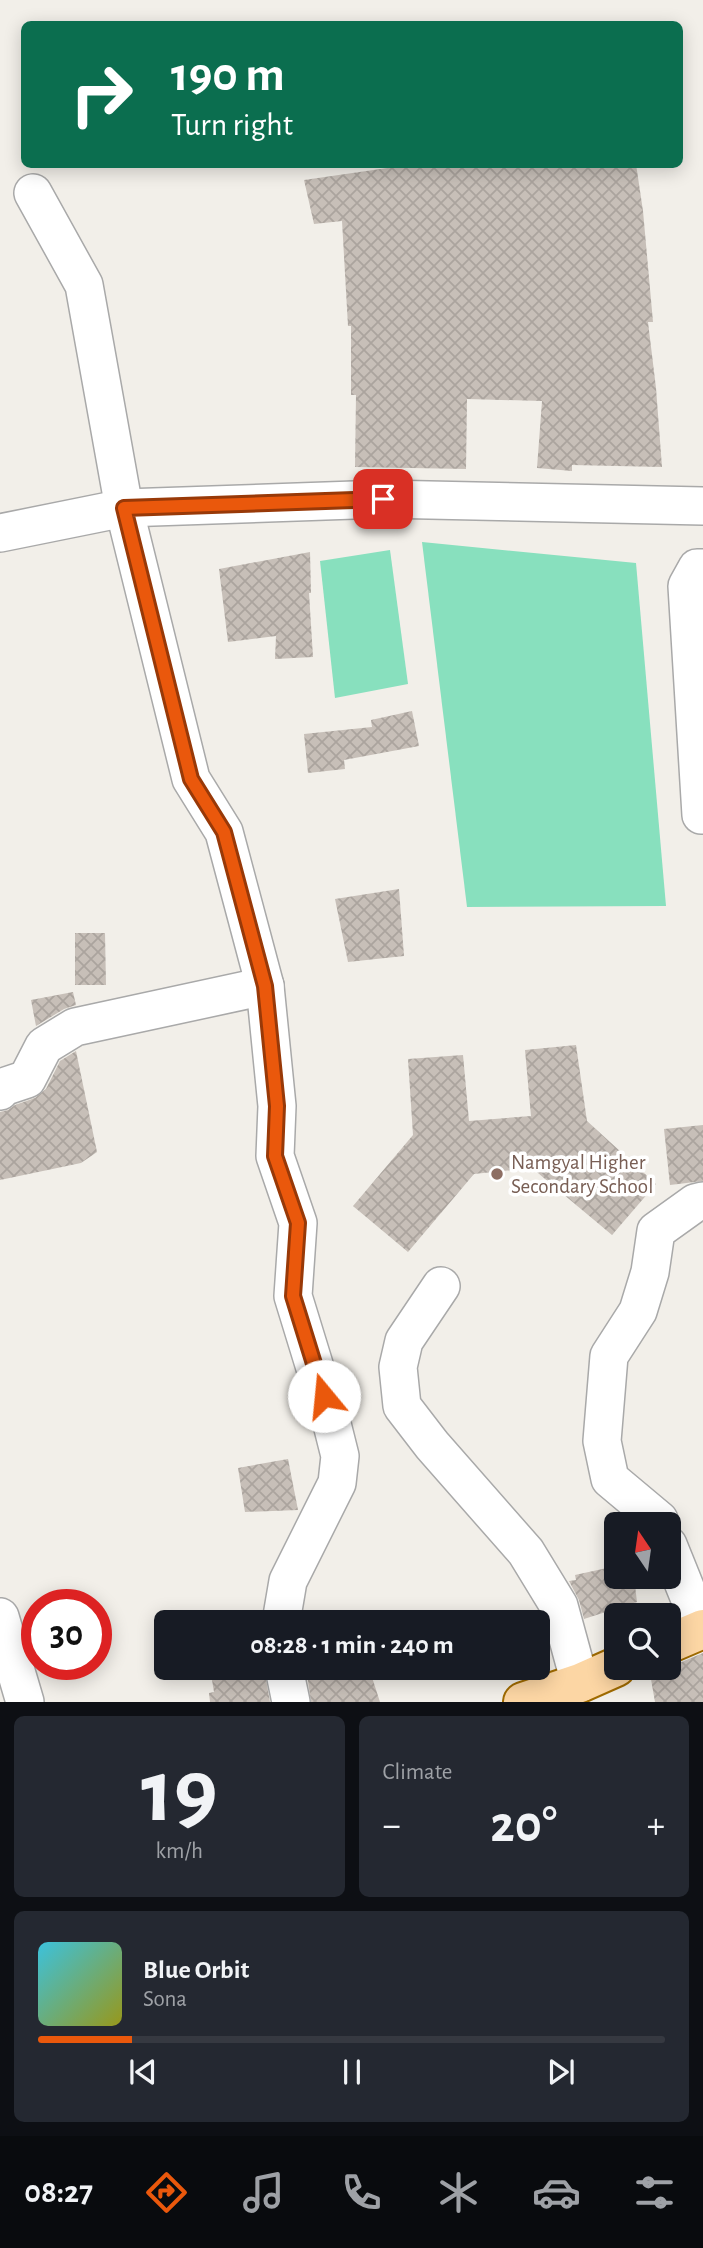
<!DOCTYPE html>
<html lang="en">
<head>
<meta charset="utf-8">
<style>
  body { margin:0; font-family:"Alegreya Sans",sans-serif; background:#242831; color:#f1f3f6; height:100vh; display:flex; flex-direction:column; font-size:26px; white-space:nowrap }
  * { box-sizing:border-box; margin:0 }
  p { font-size:23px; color:#9ea1a6 }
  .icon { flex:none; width:38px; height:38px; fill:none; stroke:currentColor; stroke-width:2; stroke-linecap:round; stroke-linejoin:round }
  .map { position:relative; height:1702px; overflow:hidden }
  .panel { display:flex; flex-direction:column; gap:14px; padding:14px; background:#0d0f14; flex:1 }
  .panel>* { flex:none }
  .top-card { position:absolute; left:21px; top:21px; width:662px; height:147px; border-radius:10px; box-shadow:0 4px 18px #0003; background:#0b6e4f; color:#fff; overflow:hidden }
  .needle { width:46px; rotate:347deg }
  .tools { position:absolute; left:604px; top:1512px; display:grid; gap:14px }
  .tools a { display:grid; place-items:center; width:77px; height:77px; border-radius:10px; background:#171b24; box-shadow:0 4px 18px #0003; font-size:35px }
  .speed { position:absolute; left:21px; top:1589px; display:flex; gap:14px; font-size:35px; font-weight:700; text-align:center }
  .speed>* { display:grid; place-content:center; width:91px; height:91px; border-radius:50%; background:#171b24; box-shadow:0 4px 18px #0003; line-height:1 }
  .speed .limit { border:10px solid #d22; background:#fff; color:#111 }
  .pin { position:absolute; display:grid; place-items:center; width:60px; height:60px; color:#fff; margin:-30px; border-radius:14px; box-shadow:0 4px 10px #0006 }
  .me { position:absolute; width:77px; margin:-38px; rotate:343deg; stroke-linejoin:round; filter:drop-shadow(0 0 5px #0008) }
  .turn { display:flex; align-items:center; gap:24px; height:147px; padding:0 35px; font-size:32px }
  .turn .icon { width:91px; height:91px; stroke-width:2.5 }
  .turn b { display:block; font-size:49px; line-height:60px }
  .big { font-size:52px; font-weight:700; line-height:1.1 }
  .panel .tile { flex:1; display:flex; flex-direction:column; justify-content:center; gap:10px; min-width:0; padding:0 24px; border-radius:10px; background:#242831 }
  .panel .dial { align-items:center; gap:0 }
  .dial b { font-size:91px; line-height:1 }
  .song { display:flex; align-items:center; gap:21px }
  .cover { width:84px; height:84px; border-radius:10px; background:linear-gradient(135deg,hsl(190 70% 55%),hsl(60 70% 35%)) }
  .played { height:7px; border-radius:4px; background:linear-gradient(90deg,#ea580c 15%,#363941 15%) }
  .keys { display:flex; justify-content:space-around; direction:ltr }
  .heat { display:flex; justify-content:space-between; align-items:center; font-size:38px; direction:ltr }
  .panel .tiles { flex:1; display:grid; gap:14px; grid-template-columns:1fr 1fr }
  .tile:last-child { grid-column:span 2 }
  .trip { position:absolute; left:154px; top:1610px; width:396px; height:70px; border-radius:10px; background:#171b24; box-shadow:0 4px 18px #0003; font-weight:700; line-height:70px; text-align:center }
  .tab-bar { display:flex; height:112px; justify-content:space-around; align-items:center; background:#090b0e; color:#9ea1a6 }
  .tab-bar .icon { width:49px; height:49px }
  .tab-bar .active { color:#ea580c }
  .tab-bar b { font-size:32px; color:#f1f3f6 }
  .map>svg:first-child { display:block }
</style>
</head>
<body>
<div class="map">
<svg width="703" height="1702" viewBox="0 0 703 1702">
  <defs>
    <pattern id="building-cross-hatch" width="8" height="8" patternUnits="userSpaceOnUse" patternTransform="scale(1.75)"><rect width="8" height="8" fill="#c7bfb8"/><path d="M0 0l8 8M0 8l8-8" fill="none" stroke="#aba49e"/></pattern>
  </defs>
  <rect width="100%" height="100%" fill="#f2efe9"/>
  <!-- pitch -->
  <g fill="#88e0be">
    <path d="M422,542L636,563L666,906L467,907Z"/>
    <path d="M390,550L408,684L335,698L320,561Z"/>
  </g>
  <!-- building -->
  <g fill="url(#building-cross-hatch)">
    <path d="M415,164H636L643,211L653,322H648L656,388L662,467L572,465V471L537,468L542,401L467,399L466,469L355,467L356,395H351V326H348L342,221L314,224L304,180Z"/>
    <path d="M310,552L311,593H309L313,657L275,659L276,636L228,642L219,569Z"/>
    <path d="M412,711L419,746L344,760L345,769L308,773L304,734L372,727L371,720Z"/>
    <path d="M399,889L404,956L348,962L335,899Z"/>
    <path d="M75,933H105L106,985H75Z"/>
    <path d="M73,992L76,1005L64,1009L36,1026L31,1000Z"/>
    <path d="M576,1045L587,1121L656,1184L612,1235L532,1168L474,1174L408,1252L353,1206L413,1135L408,1059L463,1055L469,1121L531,1116L525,1050Z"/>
    <path d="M76,1051L97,1152L81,1163L0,1180V1112L8,1110L15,1105L35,1098L46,1089L60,1061Z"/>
    <path d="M703,1125V1181L670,1185L664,1129Z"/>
    <path d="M288,1459L298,1510L245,1512L238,1468Z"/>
    <path d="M616,1566V1577H634L637,1602L584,1619L579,1600L569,1581L576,1580L575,1575Z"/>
    <path d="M703,1653V1702H655L649,1668H668V1665L677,1664Z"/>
    <path d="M210,1668H264L270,1702H210L209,1693L214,1692Z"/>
    <path d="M306,1668H369L380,1702H311Z"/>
  </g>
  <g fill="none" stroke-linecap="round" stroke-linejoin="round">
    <defs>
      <g id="minor">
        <path d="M33,193L84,285L124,508L191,779L224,832L265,986L277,1106L275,1156L298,1223L293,1296L331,1420L340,1456L337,1483L288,1581L281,1622"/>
        <path d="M0,533L124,508L383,499L703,506"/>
        <path d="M701,815L687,586L697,568H703"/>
        <path d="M0,1091L3,1087L27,1079L44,1046L75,1027L265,986"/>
        <path d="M441,1286L404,1341L398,1367L402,1406L432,1445L526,1552L559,1606L580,1683"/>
        <path d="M660,1524L659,1520L610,1479L602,1441L609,1356L638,1311L650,1272L656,1231L695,1203L703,1201"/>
        <path d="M668,1545L702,1629"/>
        <path d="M0,1617L25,1702"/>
        <path d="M284,1668L291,1702"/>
      </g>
      <g id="major">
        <path d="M668,1644L703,1629"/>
        <path d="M523,1702L580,1683L616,1667"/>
      </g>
    </defs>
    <!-- minor casing -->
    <use href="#minor" stroke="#a9a9a9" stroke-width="40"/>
    <!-- major casing -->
    <use href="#major" stroke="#a06b00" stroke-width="42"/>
    <!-- minor -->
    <use href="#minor" stroke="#fff" stroke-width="37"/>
    <!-- major -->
    <use href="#major" stroke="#fcd6a4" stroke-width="38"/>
  </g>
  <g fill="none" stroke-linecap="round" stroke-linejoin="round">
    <defs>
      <path id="route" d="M324,1396L293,1296L298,1223L275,1156L277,1106L265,986L224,832L191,779L124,508L383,499"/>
    </defs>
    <!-- route casing -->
    <use href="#route" stroke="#983908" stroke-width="18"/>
    <!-- route -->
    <use href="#route" stroke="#ea580c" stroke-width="12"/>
  </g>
  <!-- markers -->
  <circle fill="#8d6e63" stroke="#fff" stroke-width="2.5" cx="497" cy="1174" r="7"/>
  <g text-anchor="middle" stroke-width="7" stroke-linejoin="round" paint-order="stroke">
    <!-- education labels -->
    <g font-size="21" fill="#785e54" stroke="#fff" text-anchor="start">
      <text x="511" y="1169">Namgyal Higher<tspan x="511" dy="24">Secondary School</tspan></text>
    </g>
  </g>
</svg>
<div class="tools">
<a><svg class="needle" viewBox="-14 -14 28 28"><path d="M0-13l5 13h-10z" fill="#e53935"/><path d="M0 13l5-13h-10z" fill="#9ea1a6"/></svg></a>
<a><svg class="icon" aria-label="search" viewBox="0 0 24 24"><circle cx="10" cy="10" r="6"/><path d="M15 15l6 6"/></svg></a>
</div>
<div class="speed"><div class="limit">30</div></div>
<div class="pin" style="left:383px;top:499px;background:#d93025"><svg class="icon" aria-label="arrive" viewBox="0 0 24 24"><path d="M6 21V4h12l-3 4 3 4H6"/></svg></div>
<svg class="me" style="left:324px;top:1396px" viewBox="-20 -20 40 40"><circle r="19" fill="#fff"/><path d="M0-13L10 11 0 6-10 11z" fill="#ea580c"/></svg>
<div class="trip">08:28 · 1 min · 240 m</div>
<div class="top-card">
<div class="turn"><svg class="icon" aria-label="right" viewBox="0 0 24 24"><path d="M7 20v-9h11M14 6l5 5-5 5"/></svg><div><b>190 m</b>Turn right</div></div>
</div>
</div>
<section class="panel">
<div class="tiles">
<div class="tile dial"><b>19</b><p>km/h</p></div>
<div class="tile"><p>Climate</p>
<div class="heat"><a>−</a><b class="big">20°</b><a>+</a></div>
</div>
<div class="tile">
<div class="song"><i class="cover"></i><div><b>Blue Orbit</b><p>Sona</p></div></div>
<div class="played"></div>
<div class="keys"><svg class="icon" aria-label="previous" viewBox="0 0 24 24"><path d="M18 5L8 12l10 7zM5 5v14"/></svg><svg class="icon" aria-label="pause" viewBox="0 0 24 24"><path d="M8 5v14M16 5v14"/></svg><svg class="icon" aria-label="next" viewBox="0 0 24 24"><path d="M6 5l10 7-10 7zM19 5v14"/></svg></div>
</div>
</div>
</section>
<nav class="tab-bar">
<b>08:27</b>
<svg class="icon active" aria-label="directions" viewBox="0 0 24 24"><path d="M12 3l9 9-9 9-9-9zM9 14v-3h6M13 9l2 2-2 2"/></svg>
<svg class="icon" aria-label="music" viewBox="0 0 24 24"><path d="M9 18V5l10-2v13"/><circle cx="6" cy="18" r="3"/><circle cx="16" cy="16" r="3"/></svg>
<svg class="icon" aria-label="phone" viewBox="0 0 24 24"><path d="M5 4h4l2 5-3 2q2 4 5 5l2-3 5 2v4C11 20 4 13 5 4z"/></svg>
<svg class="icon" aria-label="climate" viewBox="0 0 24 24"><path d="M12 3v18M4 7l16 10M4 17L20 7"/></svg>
<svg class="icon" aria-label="car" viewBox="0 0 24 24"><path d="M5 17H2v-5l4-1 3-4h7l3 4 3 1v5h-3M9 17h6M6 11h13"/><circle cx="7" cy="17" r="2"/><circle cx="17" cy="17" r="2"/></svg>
<svg class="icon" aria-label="filters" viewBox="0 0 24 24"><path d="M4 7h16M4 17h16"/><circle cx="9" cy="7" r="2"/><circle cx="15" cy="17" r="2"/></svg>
</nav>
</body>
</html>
